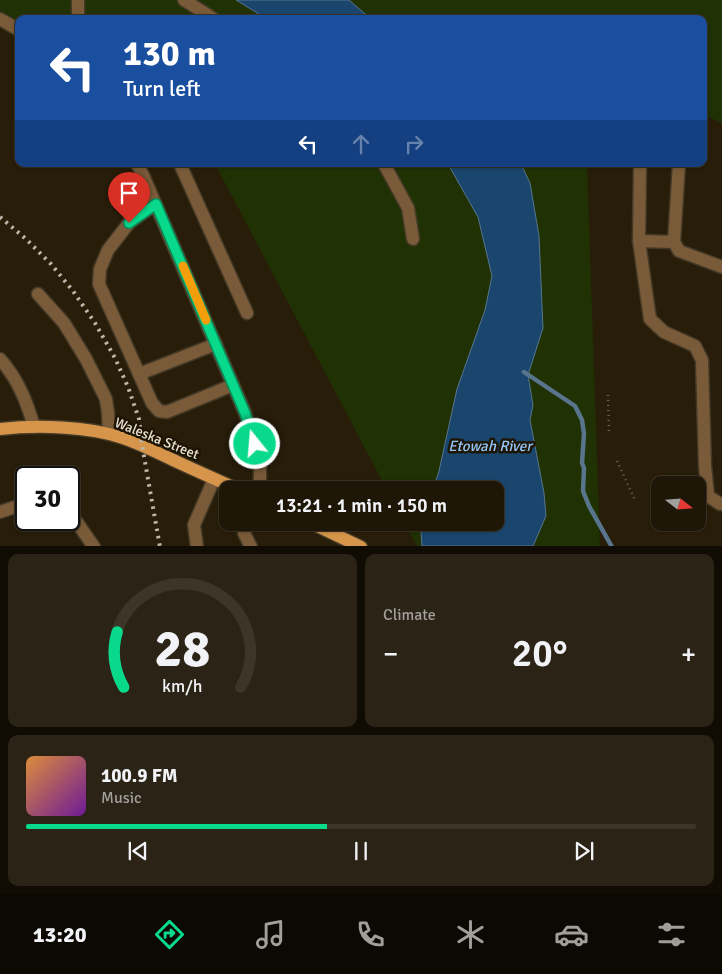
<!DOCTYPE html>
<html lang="en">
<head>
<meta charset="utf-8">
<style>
  body { margin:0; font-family:Signika,sans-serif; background:#2b2315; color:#f1f3f6; height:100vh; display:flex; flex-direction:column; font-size:19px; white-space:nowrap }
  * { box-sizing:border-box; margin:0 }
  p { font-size:16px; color:#a19f9b }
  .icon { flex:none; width:28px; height:28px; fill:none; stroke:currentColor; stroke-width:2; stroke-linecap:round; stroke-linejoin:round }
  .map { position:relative; height:546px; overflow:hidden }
  .details { display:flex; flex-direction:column; gap:8px; padding:8px; background:#100c04; flex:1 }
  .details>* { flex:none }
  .hud { position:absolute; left:15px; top:15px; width:692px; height:152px; border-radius:10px; box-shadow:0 1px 4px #0004,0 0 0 1px #3c3528; background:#1a4fa0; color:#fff; overflow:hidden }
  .needle { width:32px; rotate:107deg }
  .buttons { position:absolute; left:651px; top:476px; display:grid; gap:10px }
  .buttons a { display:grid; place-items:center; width:55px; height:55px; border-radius:10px; background:#1e1607; box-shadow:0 1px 4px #0004,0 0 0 1px #3c3528; font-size:25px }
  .speed { position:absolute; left:15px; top:466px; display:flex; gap:10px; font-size:25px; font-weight:700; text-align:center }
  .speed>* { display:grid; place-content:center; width:65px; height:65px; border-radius:50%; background:#1e1607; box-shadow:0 1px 4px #0004,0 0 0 1px #3c3528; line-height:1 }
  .speed .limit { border:2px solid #111; border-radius:8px; background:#fff; color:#111 }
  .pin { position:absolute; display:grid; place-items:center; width:42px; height:42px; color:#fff; margin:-51px -21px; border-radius:50% 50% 50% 0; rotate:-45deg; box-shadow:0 0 5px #0007 }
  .pin .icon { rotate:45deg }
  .me { position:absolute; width:55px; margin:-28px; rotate:343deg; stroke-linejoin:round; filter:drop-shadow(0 0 4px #0008) }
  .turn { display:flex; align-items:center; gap:18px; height:105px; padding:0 25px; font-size:22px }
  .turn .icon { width:65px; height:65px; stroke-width:2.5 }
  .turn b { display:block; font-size:35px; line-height:42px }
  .lanes { display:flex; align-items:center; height:48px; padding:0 25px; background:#0003; justify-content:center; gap:25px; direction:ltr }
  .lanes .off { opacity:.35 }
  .big { font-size:38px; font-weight:600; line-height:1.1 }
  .details .card { flex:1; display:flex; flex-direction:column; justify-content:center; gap:8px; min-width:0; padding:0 18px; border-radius:10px; background:#2b2315 }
  .details .dial { align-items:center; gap:0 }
  .dial svg { height:130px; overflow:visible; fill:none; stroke:#3c3528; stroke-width:7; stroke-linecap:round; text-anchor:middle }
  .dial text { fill:#f1f3f6; stroke:none }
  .song { display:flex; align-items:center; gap:15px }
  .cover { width:60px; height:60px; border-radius:8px; background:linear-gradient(135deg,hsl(30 70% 55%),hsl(280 70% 35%)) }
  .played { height:5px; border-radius:2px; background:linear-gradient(90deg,#08d98b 45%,#3c3528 45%) }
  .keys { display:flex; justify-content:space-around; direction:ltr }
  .heat { display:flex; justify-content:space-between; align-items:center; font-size:28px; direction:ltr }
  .details .tiles { flex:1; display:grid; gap:8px; grid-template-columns:1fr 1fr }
  .card:last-child { grid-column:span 2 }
  .trip { position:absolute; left:219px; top:481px; width:285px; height:50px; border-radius:10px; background:#1e1607; box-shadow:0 1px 4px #0004,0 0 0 1px #3c3528; font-weight:600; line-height:50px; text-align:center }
  .dock { display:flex; height:80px; justify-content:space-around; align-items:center; background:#0c0903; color:#a19f9b }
  .dock .icon { width:35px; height:35px }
  .dock .selected { color:#08d98b }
  .dock b { font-size:22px; color:#f1f3f6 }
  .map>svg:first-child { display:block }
</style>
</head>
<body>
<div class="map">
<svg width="722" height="547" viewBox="0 0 722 547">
  <rect width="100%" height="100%" fill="#281d09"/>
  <!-- green -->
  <g fill="#203104">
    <path d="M0,0H722V123L704,115V19H19V25L0,17Z"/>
    <path d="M215,164H587L600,546H417L404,523L495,522V490H387Z"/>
  </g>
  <!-- water -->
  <g fill="#1a466d" stroke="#58758d">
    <path d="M236,0H349L371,19H267Z"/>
    <path d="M448,164H521L530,183L539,236L543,328L528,375L533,405L530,420L544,493L546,516L533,546H422L421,532L423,523L495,522V490H433L439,471L457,389L485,310L492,276L478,217Z"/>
  </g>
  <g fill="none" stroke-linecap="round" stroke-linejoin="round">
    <!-- stream -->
    <path stroke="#58758d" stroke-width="4.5" d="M524,372L575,406L582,420L584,434L582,463L584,468L583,491L589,506L612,547"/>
    <defs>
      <g id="minor">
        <path d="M78,0V19"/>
        <path d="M184,0L214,19"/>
        <path d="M0,19L19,30"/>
        <path d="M137,164L143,175L245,413L260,459V478L258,490"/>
        <path d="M180,164L247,313"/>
        <path d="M384,164L408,208L413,239"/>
        <path d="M640,164L639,241L650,319L664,332L695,346L702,360L705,466L708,496L720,504H722"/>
        <path d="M679,164L674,242L679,251L722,267"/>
        <path d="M155,204L129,223L108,250L100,269L99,284L152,403L159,411L167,412L233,385"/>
        <path d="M639,241L674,242"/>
        <path d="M38,294L64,323L86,359L106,399L108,413L109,434"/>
        <path d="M0,359C18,379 27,402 34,427"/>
        <path d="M139,374L216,344"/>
        <path d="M0,512L15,507L26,506"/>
        <path d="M69,516L76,521L94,547"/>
        <path d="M248,522L244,533L251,547"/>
        <path d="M197,547L194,525L214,479"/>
      </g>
      <g id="major">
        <path d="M0,429C36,425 88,426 123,438C138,443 154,451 169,458C192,469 215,479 239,490"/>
        <path d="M309,522L361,547"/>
      </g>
    </defs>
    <!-- minor casing -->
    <use href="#minor" stroke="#433926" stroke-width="15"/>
    <!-- major casing -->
    <use href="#major" stroke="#433926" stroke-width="15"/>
    <!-- path -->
    <g stroke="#6f6554" stroke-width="2.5" stroke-dasharray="1 4" stroke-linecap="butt">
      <path d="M608,395L609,433"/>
      <path d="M617,461L635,500"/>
    </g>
    <!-- minor -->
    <use href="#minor" stroke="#7a5b39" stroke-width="12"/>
    <!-- major -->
    <use href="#major" stroke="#d6954a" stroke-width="12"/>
    <!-- rail -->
    <path stroke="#beb6a9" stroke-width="4" stroke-dasharray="2.5 5" stroke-linecap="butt" d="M0,217L26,239L51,264L73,291L95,323L115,358L128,387L139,419L142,445L160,547"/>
  </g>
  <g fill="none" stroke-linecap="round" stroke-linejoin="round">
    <defs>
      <path id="route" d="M129,223L156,204L245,413L255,444"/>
    </defs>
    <!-- route casing -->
    <use href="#route" stroke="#058d5a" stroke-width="12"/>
    <!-- route -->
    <use href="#route" stroke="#08d98b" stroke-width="9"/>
    <!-- slow -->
    <path stroke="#f59e0b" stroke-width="9" d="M183,266L206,320"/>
  </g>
  <g text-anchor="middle" stroke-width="5" stroke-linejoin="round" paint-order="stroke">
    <!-- street labels -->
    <g font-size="14" fill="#eae3d7" stroke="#1e1402">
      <text transform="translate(157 438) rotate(22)" y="5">Waleska Street</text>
    </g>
    <!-- water labels -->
    <g font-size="15" font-style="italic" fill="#92c5f8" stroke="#1e1402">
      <text x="490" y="451">Etowah River</text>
    </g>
  </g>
</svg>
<div class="buttons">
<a><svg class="needle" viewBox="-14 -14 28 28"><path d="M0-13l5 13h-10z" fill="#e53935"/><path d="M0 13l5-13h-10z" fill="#a19f9b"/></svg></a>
</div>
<div class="speed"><div class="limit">30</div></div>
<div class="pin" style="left:129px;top:223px;background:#d93025"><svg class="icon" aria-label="arrive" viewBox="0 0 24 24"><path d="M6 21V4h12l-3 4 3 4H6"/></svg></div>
<svg class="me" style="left:255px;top:444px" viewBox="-20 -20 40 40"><circle r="17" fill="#08d98b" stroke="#fff" stroke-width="3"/><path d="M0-11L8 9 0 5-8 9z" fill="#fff"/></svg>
<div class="trip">13:21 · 1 min · 150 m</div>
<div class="hud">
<div class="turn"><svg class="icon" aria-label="left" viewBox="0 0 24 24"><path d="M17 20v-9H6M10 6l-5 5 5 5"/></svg><div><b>130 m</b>Turn left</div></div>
<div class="lanes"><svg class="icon" aria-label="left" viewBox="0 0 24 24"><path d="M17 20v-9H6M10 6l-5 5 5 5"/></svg><svg class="icon off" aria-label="ahead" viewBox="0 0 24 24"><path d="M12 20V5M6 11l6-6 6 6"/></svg><svg class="icon off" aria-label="right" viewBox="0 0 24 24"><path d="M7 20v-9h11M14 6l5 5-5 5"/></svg></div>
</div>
</div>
<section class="details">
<div class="tiles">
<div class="card dial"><svg viewBox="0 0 100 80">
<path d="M14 69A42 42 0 1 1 86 69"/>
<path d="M14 69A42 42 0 0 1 10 35" stroke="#08d98b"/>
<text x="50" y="56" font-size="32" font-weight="700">28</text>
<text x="50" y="72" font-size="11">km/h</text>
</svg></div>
<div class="card"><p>Climate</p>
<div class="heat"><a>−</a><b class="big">20°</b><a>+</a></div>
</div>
<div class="card">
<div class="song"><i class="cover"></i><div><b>100.9 FM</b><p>Music</p></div></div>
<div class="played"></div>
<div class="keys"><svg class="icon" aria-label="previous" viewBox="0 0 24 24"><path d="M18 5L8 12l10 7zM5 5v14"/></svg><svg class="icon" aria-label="pause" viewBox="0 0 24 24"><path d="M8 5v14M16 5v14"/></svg><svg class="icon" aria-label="next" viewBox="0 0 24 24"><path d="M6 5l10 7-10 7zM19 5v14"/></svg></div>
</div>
</div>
</section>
<nav class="dock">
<b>13:20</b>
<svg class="icon selected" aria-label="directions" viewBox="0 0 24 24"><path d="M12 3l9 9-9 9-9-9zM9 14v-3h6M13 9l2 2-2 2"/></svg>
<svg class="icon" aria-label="music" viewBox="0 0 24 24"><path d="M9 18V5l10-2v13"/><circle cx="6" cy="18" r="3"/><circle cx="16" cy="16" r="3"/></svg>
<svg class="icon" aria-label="phone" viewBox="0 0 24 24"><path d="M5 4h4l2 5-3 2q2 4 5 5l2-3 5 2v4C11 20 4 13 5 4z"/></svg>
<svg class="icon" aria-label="climate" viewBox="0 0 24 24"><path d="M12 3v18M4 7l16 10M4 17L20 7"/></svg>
<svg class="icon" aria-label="car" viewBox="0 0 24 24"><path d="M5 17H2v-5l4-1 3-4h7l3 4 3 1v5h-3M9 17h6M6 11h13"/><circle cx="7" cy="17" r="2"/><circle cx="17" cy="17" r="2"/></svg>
<svg class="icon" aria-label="filters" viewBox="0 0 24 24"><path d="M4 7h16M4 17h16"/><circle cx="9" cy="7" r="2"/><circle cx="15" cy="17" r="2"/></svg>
</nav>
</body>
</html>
